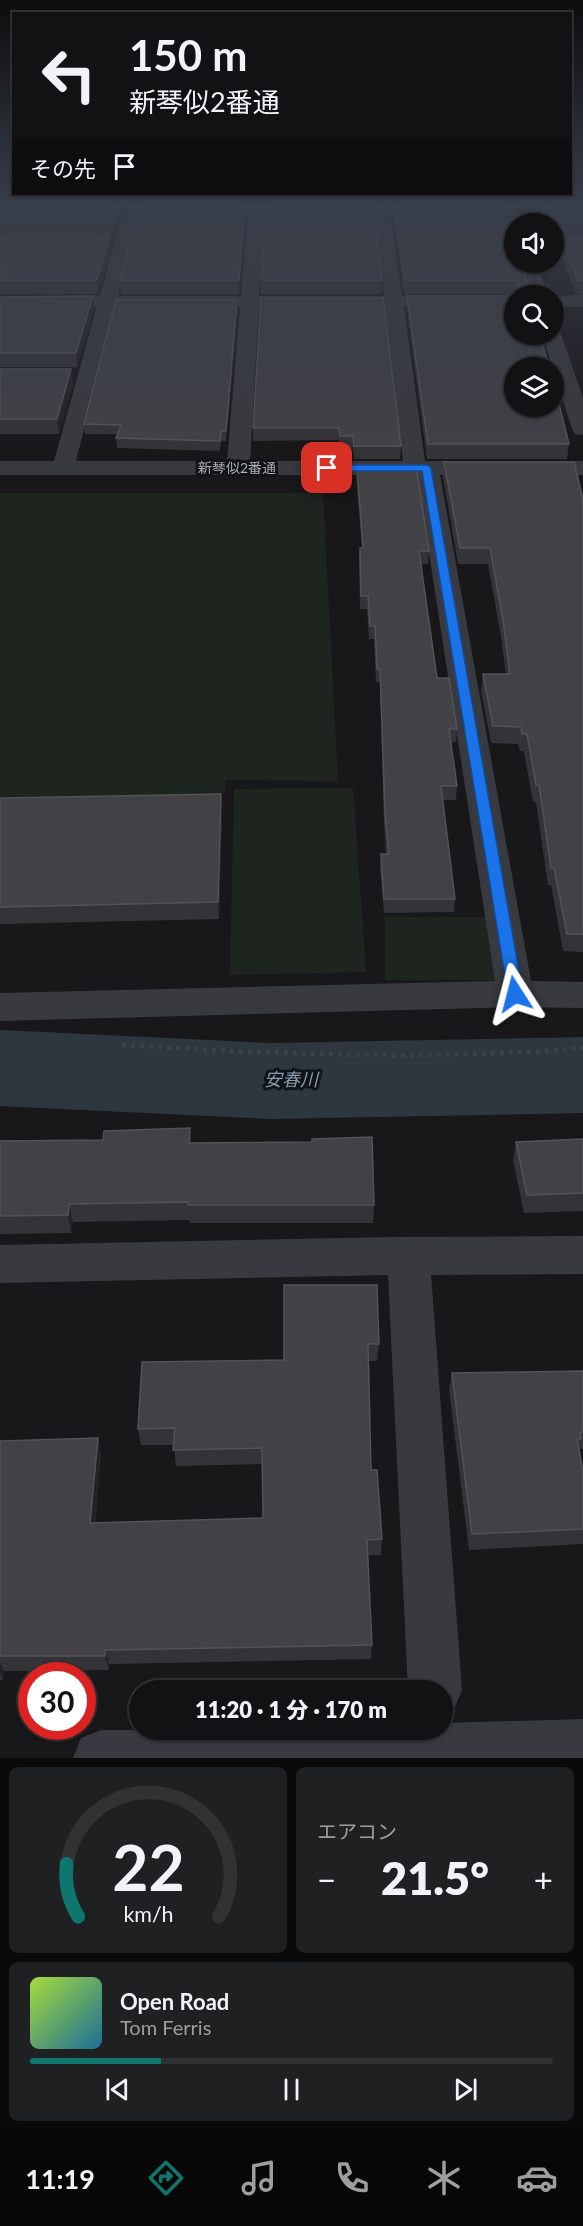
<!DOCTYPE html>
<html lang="ja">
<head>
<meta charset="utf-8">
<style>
  body { margin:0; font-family:Lato,"Noto Sans JP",sans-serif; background:#1f2022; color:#f1f3f6; height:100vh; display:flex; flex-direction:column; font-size:22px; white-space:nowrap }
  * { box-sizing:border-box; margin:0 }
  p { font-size:20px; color:#9c9ea0 }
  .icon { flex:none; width:33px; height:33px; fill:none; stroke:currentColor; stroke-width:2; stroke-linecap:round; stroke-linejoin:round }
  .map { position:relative; height:1758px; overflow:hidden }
  .sheet { display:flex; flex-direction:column; gap:9px; padding:9px; background:#0a0a0b; flex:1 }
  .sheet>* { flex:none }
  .hud { position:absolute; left:12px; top:12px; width:560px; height:183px; border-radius:0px; box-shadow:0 2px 4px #0004,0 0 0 2px #313234; background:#121214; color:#f1f3f6; overflow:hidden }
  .buttons { position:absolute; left:504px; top:213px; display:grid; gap:12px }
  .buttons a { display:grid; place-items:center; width:60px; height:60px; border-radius:50%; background:#121214; box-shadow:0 2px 4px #0004,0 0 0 2px #313234; font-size:30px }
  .speed { position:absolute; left:18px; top:1662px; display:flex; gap:12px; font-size:30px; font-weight:700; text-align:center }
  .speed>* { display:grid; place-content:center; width:78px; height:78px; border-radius:50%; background:#121214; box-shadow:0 2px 4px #0004,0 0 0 2px #313234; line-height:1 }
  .speed .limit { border:9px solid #d22; background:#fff; color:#111 }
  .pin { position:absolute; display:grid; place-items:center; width:51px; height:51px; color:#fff; margin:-26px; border-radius:12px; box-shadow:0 3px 9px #0006 }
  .me { position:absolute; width:66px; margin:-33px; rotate:351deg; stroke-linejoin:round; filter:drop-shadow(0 0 4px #0008) }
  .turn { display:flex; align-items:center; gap:21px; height:126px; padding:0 18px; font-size:27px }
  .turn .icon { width:78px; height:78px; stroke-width:2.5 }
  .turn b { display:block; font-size:42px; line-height:51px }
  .then { display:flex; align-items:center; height:57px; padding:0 18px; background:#0003; gap:12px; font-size:22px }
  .big { font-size:45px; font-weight:800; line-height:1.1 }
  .sheet .tile { flex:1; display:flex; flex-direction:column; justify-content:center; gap:9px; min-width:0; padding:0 21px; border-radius:9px; background:#1f2022 }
  .sheet .dial { align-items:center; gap:0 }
  .dial svg { height:156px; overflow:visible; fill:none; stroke:#313234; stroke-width:7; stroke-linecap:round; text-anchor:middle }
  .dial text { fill:#f1f3f6; stroke:none }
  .song { display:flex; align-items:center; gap:18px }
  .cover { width:72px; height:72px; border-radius:9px; background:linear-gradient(135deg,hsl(80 70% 55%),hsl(200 70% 35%)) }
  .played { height:6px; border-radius:3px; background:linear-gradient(90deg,#0f766e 25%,#313234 25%) }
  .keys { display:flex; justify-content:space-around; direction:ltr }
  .heat { display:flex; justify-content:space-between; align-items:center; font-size:33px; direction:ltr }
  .sheet .tiles { flex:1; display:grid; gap:9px; grid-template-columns:1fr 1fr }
  .tile:last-child { grid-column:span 2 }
  .trip { position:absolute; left:129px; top:1680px; width:324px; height:60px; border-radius:30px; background:#121214; box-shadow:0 2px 4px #0004,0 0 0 2px #313234; font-weight:800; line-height:60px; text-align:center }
  .dock { display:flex; height:96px; justify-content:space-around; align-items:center; background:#070708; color:#9c9ea0 }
  .dock .icon { width:42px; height:42px }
  .dock .on { color:#0f766e }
  .dock b { font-size:27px; color:#f1f3f6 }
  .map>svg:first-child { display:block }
</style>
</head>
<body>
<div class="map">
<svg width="583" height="1758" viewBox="0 0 583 1758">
  <rect width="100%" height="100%" fill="#18181a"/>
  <!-- green -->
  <g fill="#1e251f">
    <path d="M0,493H323L338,781L225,780V794L0,797Z"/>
    <path d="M353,788L366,972L230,975L234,789Z"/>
    <path d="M385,917H489L498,980H385Z"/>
  </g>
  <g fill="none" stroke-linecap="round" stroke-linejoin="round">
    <!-- river -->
    <path fill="#2e373e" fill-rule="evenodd" d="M0,1030L272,1043L583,1037V1113L272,1119L0,1106Z"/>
    <!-- path -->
    <path stroke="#3f4146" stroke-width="4.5" stroke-dasharray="4 5" stroke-linecap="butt" d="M122,1045C276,1054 429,1061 583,1048"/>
    <!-- street -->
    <g fill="#393a3f" fill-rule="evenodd">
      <path d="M126,202H142L118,296H241L249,202H265L259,296H384L373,202H389L402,296H514V307H404L425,461H583V475H440L531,981L583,982V1008L515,1007L0,1021V993L495,981L417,475H0V461H54L97,307L0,308V296H100ZM115,307H240L227,461H76ZM259,307H385L403,461H250Z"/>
      <path d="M500,202H516L523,224H514V229L509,227Z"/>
      <rect x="554" y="237" width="29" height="10"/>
      <path d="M519,262H537L547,296H529Z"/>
      <path d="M583,295V307L554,306V296Z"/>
      <path d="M554,329L561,334L583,398V435L575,434L572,429L542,334H554Z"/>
      <path d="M583,1236V1274L431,1275L462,1690L454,1709L442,1714V1690H408L388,1275L0,1283V1245L393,1237Z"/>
      <path d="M583,1719V1758H73L81,1738L101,1730H442V1723Z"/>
    </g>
  </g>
  <!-- wall -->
  <g fill="#343438">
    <path d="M0,202H124L114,235L0,234Z"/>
    <path d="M140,202H247L239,294H121L120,280Z"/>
    <path d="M391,202H503L514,262L530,296H516L514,294H404Z"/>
    <path d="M517,202H583V235H554V224H548L539,203L520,209Z"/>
    <path d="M0,236L111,249L98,294H0Z"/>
    <path d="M560,236H583V295L576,293L558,249Z"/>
    <path d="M261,280H382L381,294H261Z"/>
    <path d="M93,296L94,309L77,367H0V297Z"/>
    <path d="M407,296L569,444L567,459H427L407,309Z"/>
    <path d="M261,298L401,446L400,459H354L353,449H340L339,440L253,441V428Z"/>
    <path d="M238,309L226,441H221L220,451L117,448L116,438L117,434H85L84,424Z"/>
    <path d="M0,369L73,383L59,434H0Z"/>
    <path d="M444,462L583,499V952L563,951L551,885H548L536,802H533L524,751H520L518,744L491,743L481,691L483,674H506L501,637L488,564H458L443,477Z"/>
    <path d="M357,465L429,551L428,564H421L437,678L457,729L456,742H451L457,786L456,800H442L455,899L454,912L384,913L380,868L381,854H386L384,826L380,682H376L374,639H369L367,609H360L359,561L360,548H362L356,477Z"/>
    <path d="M0,798L222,811L219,919L0,924Z"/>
    <path d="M190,1128L191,1143L374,1205L373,1223H190L189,1220L73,1222L71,1233L0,1234V1141L103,1140Z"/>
    <path d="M583,1139V1211L524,1213L513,1160L516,1142Z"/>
    <path d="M284,1285L379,1344L377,1361H369L371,1470L382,1539L381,1555H368L372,1645L371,1659L109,1664V1670L4,1671L3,1680H0V1441L98,1438L101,1455L95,1523L263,1518L262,1464L176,1466L174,1445H141L138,1429L284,1360Z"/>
    <path d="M583,1371V1449H579L583,1471V1544L469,1550L449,1390L452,1373Z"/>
  </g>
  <!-- shaded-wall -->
  <g fill="#232326">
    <path d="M119,202H124L114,235L113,222Z"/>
    <path d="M245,202H247L239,294V280Z"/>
    <path d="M521,202H539L520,209Z"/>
    <path d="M110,236L111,249L98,294L97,280Z"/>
    <path d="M93,296L94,309L77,367L76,353Z"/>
    <path d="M237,300L238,309L226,441V431Z"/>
    <path d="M71,369L73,383L59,434L57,419Z"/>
    <path d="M221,794L222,811L219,919L218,902Z"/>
    <path d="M69,1204L73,1222L71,1233L68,1215Z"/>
    <path d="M98,1438L101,1455L94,1539L90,1523Z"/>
    <path d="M105,1650L109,1664V1670L105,1656Z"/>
    <path d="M0,1661L4,1671L3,1680L0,1674Z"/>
  </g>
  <!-- building -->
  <g fill="#414146" stroke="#515358" stroke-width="1.5">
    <path d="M0,202H119L113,222H0Z"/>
    <path d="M140,202H245L239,280H120Z"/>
    <path d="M266,202H373L382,280H261Z"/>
    <path d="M393,202H503L508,215L512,218L514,226V262H522L530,296H516L518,293V283L515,280H405Z"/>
    <path d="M546,202H583V222L554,223Z"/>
    <path d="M0,236H110L97,280H0Z"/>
    <path d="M560,236H583V281L578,280Z"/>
    <path d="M93,296L76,353H0V297Z"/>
    <path d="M407,296H514V334H540L549,368H514V406H554V384L569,444H428Z"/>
    <path d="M261,298H383L401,446H354L353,436H340L339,428H253Z"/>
    <path d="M116,300H237L226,431H221L220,441L116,438L121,425L84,424Z"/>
    <path d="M0,369H71L57,419H0Z"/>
    <path d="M444,462H574L583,499V934H567L554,868H551L539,785H536L527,734H522L521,727L493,726L483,674H510L503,620L490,548H460Z"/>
    <path d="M357,465H416L429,551H419L437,678H449L457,729H449L457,786H441L455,899H384L381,854H389L385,813L380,669H377L375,626H370L368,596H361L360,548H363Z"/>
    <path d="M221,794L218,902L0,907V798Z"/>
    <path d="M190,1128L189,1143L312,1142V1139L372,1137L374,1205H188V1202L69,1204L68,1215L0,1216V1141L103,1140L104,1131Z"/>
    <path d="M583,1139V1193L527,1195L516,1142Z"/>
    <path d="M284,1285H377L379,1344H368L371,1470H377L382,1539L367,1540L372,1645L105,1650V1656H0V1441L98,1438L90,1523L263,1518L262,1448L173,1450L175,1428L138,1429L142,1362L284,1360Z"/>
    <path d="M583,1371V1432L580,1433L581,1439H577L583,1471V1529L472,1534L452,1373Z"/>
  </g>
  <!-- sky -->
  <linearGradient id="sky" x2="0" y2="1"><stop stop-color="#0d0d0e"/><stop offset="0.45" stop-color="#373d49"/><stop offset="1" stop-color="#373d49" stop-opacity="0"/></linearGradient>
  <rect width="583" height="448" fill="url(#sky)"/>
  <!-- route -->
  <path fill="#1a73e8" stroke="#114b97" stroke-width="1.5" d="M427,465L431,468L523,994L521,998H510L508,994L422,471H327L322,468L327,465Z"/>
  <g text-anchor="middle" stroke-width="6" stroke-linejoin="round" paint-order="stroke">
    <!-- far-street labels -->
    <g font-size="14" fill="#aaafba" stroke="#131315">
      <text x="237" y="473">新琴似2番通</text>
    </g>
    <!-- water labels -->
    <g font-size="18" font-style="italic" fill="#829eb4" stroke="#131315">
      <text x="291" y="1086">安春川</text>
    </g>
  </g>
</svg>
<div class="buttons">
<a><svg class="icon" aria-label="sound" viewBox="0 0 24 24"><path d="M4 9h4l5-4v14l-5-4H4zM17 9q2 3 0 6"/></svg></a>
<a><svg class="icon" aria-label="search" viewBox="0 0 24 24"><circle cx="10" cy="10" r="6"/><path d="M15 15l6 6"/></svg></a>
<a><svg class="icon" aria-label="layers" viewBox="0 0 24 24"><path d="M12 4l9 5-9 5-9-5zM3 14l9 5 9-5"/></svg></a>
</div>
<div class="speed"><div class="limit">30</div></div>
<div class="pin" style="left:327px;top:468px;background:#d93025"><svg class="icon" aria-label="arrive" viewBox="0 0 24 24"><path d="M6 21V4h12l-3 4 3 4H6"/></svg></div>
<svg class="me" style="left:515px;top:994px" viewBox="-20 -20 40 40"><path d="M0-17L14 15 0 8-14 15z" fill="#1a73e8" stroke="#fff" stroke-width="4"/></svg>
<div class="trip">11:20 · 1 分 · 170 m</div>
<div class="hud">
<div class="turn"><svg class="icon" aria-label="left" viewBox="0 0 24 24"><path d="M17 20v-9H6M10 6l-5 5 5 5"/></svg><div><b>150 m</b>新琴似2番通</div></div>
<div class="then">その先<svg class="icon" aria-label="arrive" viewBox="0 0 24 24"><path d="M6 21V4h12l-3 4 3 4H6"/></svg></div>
</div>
</div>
<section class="sheet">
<div class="tiles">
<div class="tile dial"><svg viewBox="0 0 100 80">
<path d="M14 69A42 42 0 1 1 86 69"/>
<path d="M14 69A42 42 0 0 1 8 42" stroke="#0f766e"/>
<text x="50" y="56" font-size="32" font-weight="700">22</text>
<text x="50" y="72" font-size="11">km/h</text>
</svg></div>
<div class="tile"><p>エアコン</p>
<div class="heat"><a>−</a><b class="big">21.5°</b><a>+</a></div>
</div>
<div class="tile">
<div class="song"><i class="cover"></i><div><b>Open Road</b><p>Tom Ferris</p></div></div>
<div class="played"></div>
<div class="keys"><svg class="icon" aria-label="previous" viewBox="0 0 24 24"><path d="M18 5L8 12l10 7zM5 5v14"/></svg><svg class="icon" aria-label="pause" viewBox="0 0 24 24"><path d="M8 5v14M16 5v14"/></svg><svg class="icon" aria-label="next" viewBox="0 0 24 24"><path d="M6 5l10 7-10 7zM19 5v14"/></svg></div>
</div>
</div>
</section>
<nav class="dock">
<b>11:19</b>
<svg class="icon on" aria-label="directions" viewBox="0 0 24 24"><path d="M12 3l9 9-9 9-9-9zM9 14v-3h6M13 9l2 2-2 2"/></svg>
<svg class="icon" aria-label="music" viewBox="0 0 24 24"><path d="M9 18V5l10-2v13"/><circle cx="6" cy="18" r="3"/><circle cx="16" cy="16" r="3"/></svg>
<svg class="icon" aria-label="phone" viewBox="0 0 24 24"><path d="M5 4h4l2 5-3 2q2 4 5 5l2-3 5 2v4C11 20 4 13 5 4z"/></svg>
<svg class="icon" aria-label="climate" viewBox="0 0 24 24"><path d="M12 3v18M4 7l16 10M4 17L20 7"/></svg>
<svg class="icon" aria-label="car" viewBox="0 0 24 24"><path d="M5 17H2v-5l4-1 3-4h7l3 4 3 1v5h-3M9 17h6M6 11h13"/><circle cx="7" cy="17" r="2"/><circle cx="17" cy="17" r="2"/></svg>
</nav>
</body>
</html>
